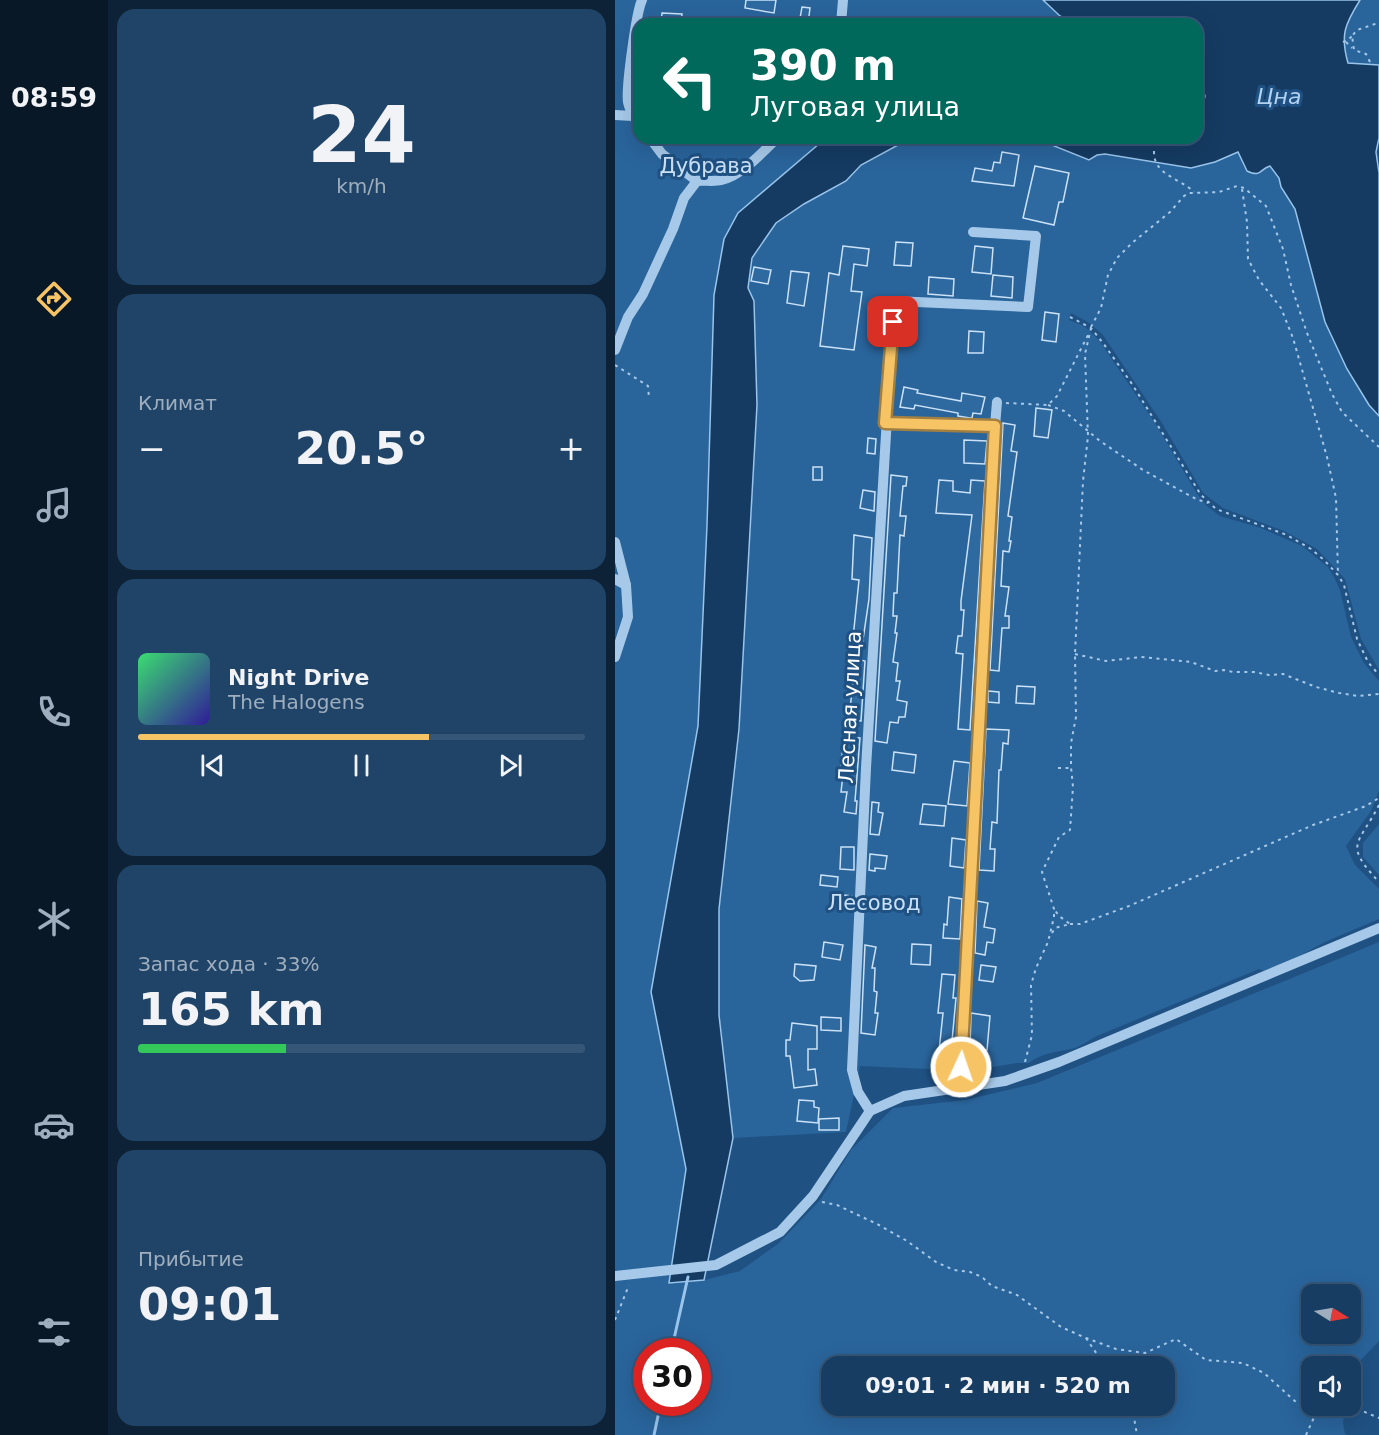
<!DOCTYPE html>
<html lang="ru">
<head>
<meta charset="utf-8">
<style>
  body { margin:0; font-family:"DejaVu Sans",sans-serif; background:#204468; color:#f1f3f6; height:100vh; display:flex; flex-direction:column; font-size:22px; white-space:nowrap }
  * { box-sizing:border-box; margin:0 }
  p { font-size:20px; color:#9eaebe }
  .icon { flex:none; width:33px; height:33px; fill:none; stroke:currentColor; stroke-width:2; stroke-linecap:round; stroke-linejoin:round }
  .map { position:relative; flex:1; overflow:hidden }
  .details { display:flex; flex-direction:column; gap:9px; padding:9px; background:#0d2236; width:507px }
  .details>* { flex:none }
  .top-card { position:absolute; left:18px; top:18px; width:570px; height:126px; border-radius:18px; box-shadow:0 6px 24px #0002,0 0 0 2px #365677; background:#00695c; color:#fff; overflow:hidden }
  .needle { width:39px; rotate:101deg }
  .buttons { position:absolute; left:686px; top:1284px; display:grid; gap:12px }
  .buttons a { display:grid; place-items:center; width:60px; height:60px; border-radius:12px; background:#173d62; box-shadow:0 6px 24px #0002,0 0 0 2px #365677; font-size:30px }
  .speed { position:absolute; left:18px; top:1338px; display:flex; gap:12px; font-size:30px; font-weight:700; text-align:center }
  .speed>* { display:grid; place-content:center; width:78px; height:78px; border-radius:50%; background:#173d62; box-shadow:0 6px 24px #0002,0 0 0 2px #365677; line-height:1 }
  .speed .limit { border:9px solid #d22; background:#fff; color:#111 }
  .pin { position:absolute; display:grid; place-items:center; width:51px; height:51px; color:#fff; margin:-26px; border-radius:12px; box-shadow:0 3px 9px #0006 }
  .me { position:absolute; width:66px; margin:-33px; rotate:3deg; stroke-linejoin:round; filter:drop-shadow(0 0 4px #0008) }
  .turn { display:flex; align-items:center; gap:21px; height:126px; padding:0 18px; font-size:27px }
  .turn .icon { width:78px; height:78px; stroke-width:2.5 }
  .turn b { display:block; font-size:42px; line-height:51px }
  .big { font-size:45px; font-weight:600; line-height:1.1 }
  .details .tile { flex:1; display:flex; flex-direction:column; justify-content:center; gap:9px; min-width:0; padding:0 21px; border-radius:18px; background:#204468 }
  .details .dial { align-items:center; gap:0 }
  .dial b { font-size:78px; line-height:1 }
  .song { display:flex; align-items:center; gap:18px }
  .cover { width:72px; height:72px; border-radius:9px; background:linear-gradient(135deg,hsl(140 70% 55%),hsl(250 70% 35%)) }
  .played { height:6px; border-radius:3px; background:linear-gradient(90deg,#f7c465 65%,#365677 65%) }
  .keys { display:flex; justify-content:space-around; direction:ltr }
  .heat { display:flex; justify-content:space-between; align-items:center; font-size:33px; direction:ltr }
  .charge { height:9px; border-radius:4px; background:linear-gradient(90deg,#34c759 33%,#365677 0) }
  .trip { position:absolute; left:206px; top:1356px; width:354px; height:60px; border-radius:18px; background:#173d62; box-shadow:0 6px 24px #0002,0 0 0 2px #365677; font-weight:600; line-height:60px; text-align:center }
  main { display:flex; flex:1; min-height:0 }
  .tab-bar { display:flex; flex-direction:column; width:108px; justify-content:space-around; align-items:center; background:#091827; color:#9eaebe }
  .tab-bar .icon { width:42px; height:42px }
  .tab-bar .current { color:#f7c465 }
  .tab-bar b { font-size:27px; color:#f1f3f6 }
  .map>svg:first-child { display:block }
</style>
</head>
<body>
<main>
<nav class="tab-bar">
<b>08:59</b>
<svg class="icon current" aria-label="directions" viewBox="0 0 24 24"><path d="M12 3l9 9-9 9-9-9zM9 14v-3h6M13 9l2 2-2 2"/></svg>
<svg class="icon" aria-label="music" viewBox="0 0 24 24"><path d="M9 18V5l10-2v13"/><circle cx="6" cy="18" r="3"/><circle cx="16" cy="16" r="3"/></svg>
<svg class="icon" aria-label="phone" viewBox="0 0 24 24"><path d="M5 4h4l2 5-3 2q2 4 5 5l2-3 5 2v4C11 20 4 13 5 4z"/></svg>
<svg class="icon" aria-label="climate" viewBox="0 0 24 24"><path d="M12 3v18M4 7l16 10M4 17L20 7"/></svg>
<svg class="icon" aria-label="car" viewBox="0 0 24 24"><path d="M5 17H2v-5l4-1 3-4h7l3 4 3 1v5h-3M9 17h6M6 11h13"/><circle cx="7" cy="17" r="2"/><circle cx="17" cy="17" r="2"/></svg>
<svg class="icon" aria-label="filters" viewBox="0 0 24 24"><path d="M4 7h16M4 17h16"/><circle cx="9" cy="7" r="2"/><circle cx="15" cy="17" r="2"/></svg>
</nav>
<section class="details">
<div class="tile dial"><b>24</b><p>km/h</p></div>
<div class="tile"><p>Климат</p>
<div class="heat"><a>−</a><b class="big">20.5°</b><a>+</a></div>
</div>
<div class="tile">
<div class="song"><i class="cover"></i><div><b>Night Drive</b><p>The Halogens</p></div></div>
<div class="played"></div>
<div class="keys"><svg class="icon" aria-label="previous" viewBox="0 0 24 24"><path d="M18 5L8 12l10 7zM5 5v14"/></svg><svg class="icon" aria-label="pause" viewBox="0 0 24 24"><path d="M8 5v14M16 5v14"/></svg><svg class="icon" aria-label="next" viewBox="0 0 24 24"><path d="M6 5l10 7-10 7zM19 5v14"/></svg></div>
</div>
<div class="tile"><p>Запас хода · 33%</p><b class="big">165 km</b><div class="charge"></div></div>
<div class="tile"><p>Прибытие</p><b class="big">09:01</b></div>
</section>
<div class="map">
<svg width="764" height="1435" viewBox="0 0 764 1435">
  <rect width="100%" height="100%" fill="#1f5183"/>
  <!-- green -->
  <g fill="#29649b" fill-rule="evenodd">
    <path d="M0,0H428L445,16L460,24H24V138H211L123,213L92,525L83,726L36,992L71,1170L54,1282L89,1280L125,1271L164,1243L206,1199L236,1150L278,1108L350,1100L422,1083L764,942V1341L744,1362L735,1384V1366H696V1406H730L728,1423L730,1434L733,1435H0ZM696,1294H735V1334H696ZM32,1352H82V1402H32ZM216,1366H549V1406H216Z"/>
    <path d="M745,0H764V65L732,63C725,35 730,24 745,0Z"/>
    <path d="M617,122L628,166L632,171C647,178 644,169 655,166L664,178L666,187L680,209L710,322L754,405L764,416V670L746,639L730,579L702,549L669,531L608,508L588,493L547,423L488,335L473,322L456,313L454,320L469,326L484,340L542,426L582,494L592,506L605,516L646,528L687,546L713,567L719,577L725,590L736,637L749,663L764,681V791L756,811L731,846L740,865L764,889V919L710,942L679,959L649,971L644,969L482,1036C474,1040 464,1048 456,1049C442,1052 426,1053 414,1063H402L355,1071L245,1066L231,1132L118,1138L104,1015V909L124,729L142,405L139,301L133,288L137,258L161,223L189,204L231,181L246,165L283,145L319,141L422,139L474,159L476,150L566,148Z"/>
    <path d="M764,824V875L748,857V843Z"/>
  </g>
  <!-- water -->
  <path fill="#153b62" stroke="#99c4eb" stroke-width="1.5" d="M428,0H745C730,24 725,35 733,63L764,65V138L761,152L764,173V416L754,405L732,369L710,322L680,209L666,187L664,178L655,166C644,169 647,178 632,171L623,152L600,162L576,168L490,154L482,155L474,160L422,139L319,141L283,145L246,165L231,181L189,204L161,223L137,258L133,288L139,301L142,405L124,729L104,909V1015L118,1138L89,1280L54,1283L71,1169L36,992L83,726L92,525L99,295L109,239L123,213L211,138H582V112L588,104L590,96L586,84L582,81V24H460L445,16Z"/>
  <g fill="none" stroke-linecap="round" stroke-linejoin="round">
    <!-- stream -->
    <g stroke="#99c4eb" stroke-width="3">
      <path d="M56,1352L73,1277"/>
      <path d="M39,1435L46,1402"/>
    </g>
  </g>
  <!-- building -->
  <g fill="#2e69a0" stroke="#cae1f7" stroke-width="1.5">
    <path d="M131,0H161L159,13L130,8Z"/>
    <path d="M187,7L195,8L193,24H184Z"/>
    <path d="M47,13L67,14L66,24H46Z"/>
    <path d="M387,152L404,155L399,186L357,181L360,168L377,171L379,162L385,163Z"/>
    <path d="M420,166L454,173L448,202H444L439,225L408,218Z"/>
    <path d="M281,242L298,243L296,266L279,265Z"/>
    <path d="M228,246L254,249L252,266L239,264L236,291L247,292L239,350L205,346L214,273L224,275Z"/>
    <path d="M360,246L378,248L376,274L357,272Z"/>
    <path d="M139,267L156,270L153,284L136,281Z"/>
    <path d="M176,271L194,273L189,306L172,303Z"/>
    <path d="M378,275L398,277L397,298L376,296Z"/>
    <path d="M314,277L339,279L338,296L313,294Z"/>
    <path d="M430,312L444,314L441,342L427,340Z"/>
    <path d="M354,331L369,332L368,353H353Z"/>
    <path d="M289,387L303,390L302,393L346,401L347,393L370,397L366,414L358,413L357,418H355L343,416V413L300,405L299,409L285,407Z"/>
    <path d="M421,408L437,410L433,438L419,436Z"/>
    <path d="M388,423L400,425L396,451L402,452L393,516L397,517L394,541H396L394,552L388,551L386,586L394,587L390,616H394V628H387L384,671L375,670Z"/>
    <path d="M253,438L261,439L260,454L252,453Z"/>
    <path d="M349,440L372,441L370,464L349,463Z"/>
    <rect x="198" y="467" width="9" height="13"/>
    <path d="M276,475L292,477L291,486H288L285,516H291L289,536L285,535L282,593H279L278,616H282L280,633H282L278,662L283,663L281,681H285L282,700L292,702L290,717H284L283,723L275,722L272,743L260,741Z"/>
    <path d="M324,480L338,481V491L355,493L356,480L370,481L355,730L343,729L348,654L341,653L343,636H347L349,610H346V601L357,515L321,513Z"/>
    <path d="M248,490L260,492L259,511L245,508Z"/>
    <path d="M239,535L257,538L254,599L245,660L250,661L246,721L234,720L239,670L233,669L237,637L238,638L244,580L237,579Z"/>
    <path d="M402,686L420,687L419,704L401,703Z"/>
    <path d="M373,691L384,692V703L373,702Z"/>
    <path d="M371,729L394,730L393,744L388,743L386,770H384L382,823L377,822L375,849H380L379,871L364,870Z"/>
    <path d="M229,737L245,738L240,801H242L241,814L229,812L232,792H226L229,765H226Z"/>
    <path d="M279,752L301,755L299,773L277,770Z"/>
    <path d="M339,761L355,763L352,806L333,804Z"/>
    <path d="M257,802L264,803L263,812L268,813L264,835L255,834Z"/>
    <path d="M308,804L331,806L329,826L305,824Z"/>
    <path d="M337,838L351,840L349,868L335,866Z"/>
    <path d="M226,847H239V870L225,869Z"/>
    <path d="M255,854L272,856L270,869L260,868V871L254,870Z"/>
    <path d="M206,875L223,877L222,887L205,885Z"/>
    <path d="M219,894L237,896L235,908L217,906Z"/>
    <path d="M334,897L347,899L345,939L328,938L329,924L332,925Z"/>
    <path d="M362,901L373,903L369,927L380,929L378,943L372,942L370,955L360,953Z"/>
    <path d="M209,942L228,945L225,960L207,957Z"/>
    <path d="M297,944L316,945L315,965L296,964Z"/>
    <path d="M250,945L261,947L257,968H260L259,991L262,992L260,1013H263L260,1035L246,1033Z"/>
    <path d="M180,964L201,966L199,980L185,981L179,976Z"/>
    <path d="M366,965L381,967L378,982L364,980Z"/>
    <path d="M327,974L340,975L338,998H341L336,1052L324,1051L328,1013H323Z"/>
    <path d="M356,1013L375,1016L372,1050L355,1048Z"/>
    <path d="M206,1017L226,1018V1031L206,1030Z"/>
    <path d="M177,1023L202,1026V1049H193V1070L200,1069L202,1085L179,1088L175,1056H171V1040H175Z"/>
    <path d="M184,1100L199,1101V1107L204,1108L203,1123L182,1121Z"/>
    <path d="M224,1118V1130H204V1119Z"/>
  </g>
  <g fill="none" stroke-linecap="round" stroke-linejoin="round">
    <!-- path -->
    <g stroke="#a6c9e9" stroke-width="2" stroke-dasharray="3 4.5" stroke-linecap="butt">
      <path d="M728,42L733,40L737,36"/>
      <path d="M731,42L737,48"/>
      <path d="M755,62L751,54L739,50L737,36L742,30L763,23"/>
      <path d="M539,151C538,175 565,178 579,192"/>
      <path d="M627,189L632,222L633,259L644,280L666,308L678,338L712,457L721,498L723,575"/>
      <path d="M455,317L476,328L488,343L517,384L586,495L601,509L672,535L696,549L709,560L723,575L729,585L742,639L753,662L764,675"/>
      <path d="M476,327L486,308L493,275L502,258L517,243L555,212L569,196L574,193L604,192L622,186L629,188L651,206L668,249L676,285L692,333L717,394L727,412L764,447"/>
      <path d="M0,365L33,386L34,398"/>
      <path d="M391,403L433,405L442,396L473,335"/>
      <path d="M433,405L449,411L485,441L528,470L581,499L593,503"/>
      <path d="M460,654L491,661L526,657L576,662L600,671L609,670L618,672H639L654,675L668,674L701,687L724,693L743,696L764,694"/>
      <path d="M443,768H456"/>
      <path d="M764,805C743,846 728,843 764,882"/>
      <path d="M455,924H465L514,906L698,825L751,806L764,798"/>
      <path d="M437,933L440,928L455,924L444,916L439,909"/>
      <path d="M410,1062L417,1035L416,985L421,968L433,942L439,917V909L427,872L444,837L455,830L458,787L456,767V743L461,717L460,654L468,481L473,436L470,354L476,328"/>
      <path d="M207,1202L222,1205L262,1224L292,1241L321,1262L339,1270L355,1272L367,1277L377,1286L402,1295L446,1327L471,1338L501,1349L530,1353L561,1339L591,1360L628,1363L649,1373L683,1404L701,1413L726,1409L745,1410L764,1418"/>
      <path d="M0,1320L14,1285"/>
      <path d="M471,1338L490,1366"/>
      <path d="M517,1406L522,1435"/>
      <path d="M691,1435L701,1413"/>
    </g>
    <!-- minor -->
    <g stroke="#a6c9e9" stroke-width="10">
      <path d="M226,24L228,0"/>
      <path d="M0,115L18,116L24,124"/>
      <path d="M18,116C16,111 14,107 13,102C11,88 21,13 27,0"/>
      <path d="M35,138L47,154L82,181"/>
      <path d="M0,350L13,317L28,294L58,229L69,198L82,181C89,180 99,182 106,180C126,176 148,152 162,138"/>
      <path d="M270,423L380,426L346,1067L355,1085"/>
      <path d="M380,426L382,402"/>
      <path d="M0,542L11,585"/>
      <path d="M0,579L11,585L13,617L0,657"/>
      <path d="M255,1111L243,1092L237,1070L251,768L279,301L413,307L421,236L358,232"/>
      <path d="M0,1276L101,1265L165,1232L198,1196L255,1111L289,1096L390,1081L444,1062L764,928"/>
    </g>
  </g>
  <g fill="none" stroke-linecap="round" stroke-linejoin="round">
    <defs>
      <path id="route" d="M278,322L270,423L380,426L346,1067"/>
    </defs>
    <!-- route casing -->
    <use href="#route" stroke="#a17f42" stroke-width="15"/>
    <!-- route -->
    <use href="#route" stroke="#f7c465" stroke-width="10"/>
  </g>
  <g text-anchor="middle" stroke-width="6" stroke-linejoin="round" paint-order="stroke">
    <!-- park labels -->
    <g font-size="21" fill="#cae1f7" stroke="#1f5183">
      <text x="91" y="173">Дубрава</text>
      <text x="259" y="910">Лесовод</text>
    </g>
    <!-- street labels -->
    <g font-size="21" fill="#fff" stroke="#1f5183">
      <text transform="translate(235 707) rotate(-87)" y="7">Лесная улица</text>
    </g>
    <!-- water labels -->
    <g font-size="22" font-style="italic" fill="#b1d2f1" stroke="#1f5183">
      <text x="664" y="104">Цна</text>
    </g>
  </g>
</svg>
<div class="buttons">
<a><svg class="needle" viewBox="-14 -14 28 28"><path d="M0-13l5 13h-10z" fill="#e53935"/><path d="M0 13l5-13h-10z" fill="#9eaebe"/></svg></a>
<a><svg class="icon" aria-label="sound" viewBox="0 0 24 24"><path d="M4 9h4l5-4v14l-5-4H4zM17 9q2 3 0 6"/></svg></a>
</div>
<div class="speed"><div class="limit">30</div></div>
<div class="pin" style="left:278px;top:322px;background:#d93025"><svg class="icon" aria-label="arrive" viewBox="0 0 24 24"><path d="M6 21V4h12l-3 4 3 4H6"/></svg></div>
<svg class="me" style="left:346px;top:1067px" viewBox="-20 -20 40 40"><circle r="17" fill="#f7c465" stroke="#fff" stroke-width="3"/><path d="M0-11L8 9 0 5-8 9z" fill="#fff"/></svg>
<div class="trip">09:01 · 2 мин · 520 m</div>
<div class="top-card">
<div class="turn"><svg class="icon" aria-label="left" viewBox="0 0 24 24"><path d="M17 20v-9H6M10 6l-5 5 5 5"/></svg><div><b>390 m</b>Луговая улица</div></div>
</div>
</div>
</main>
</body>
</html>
